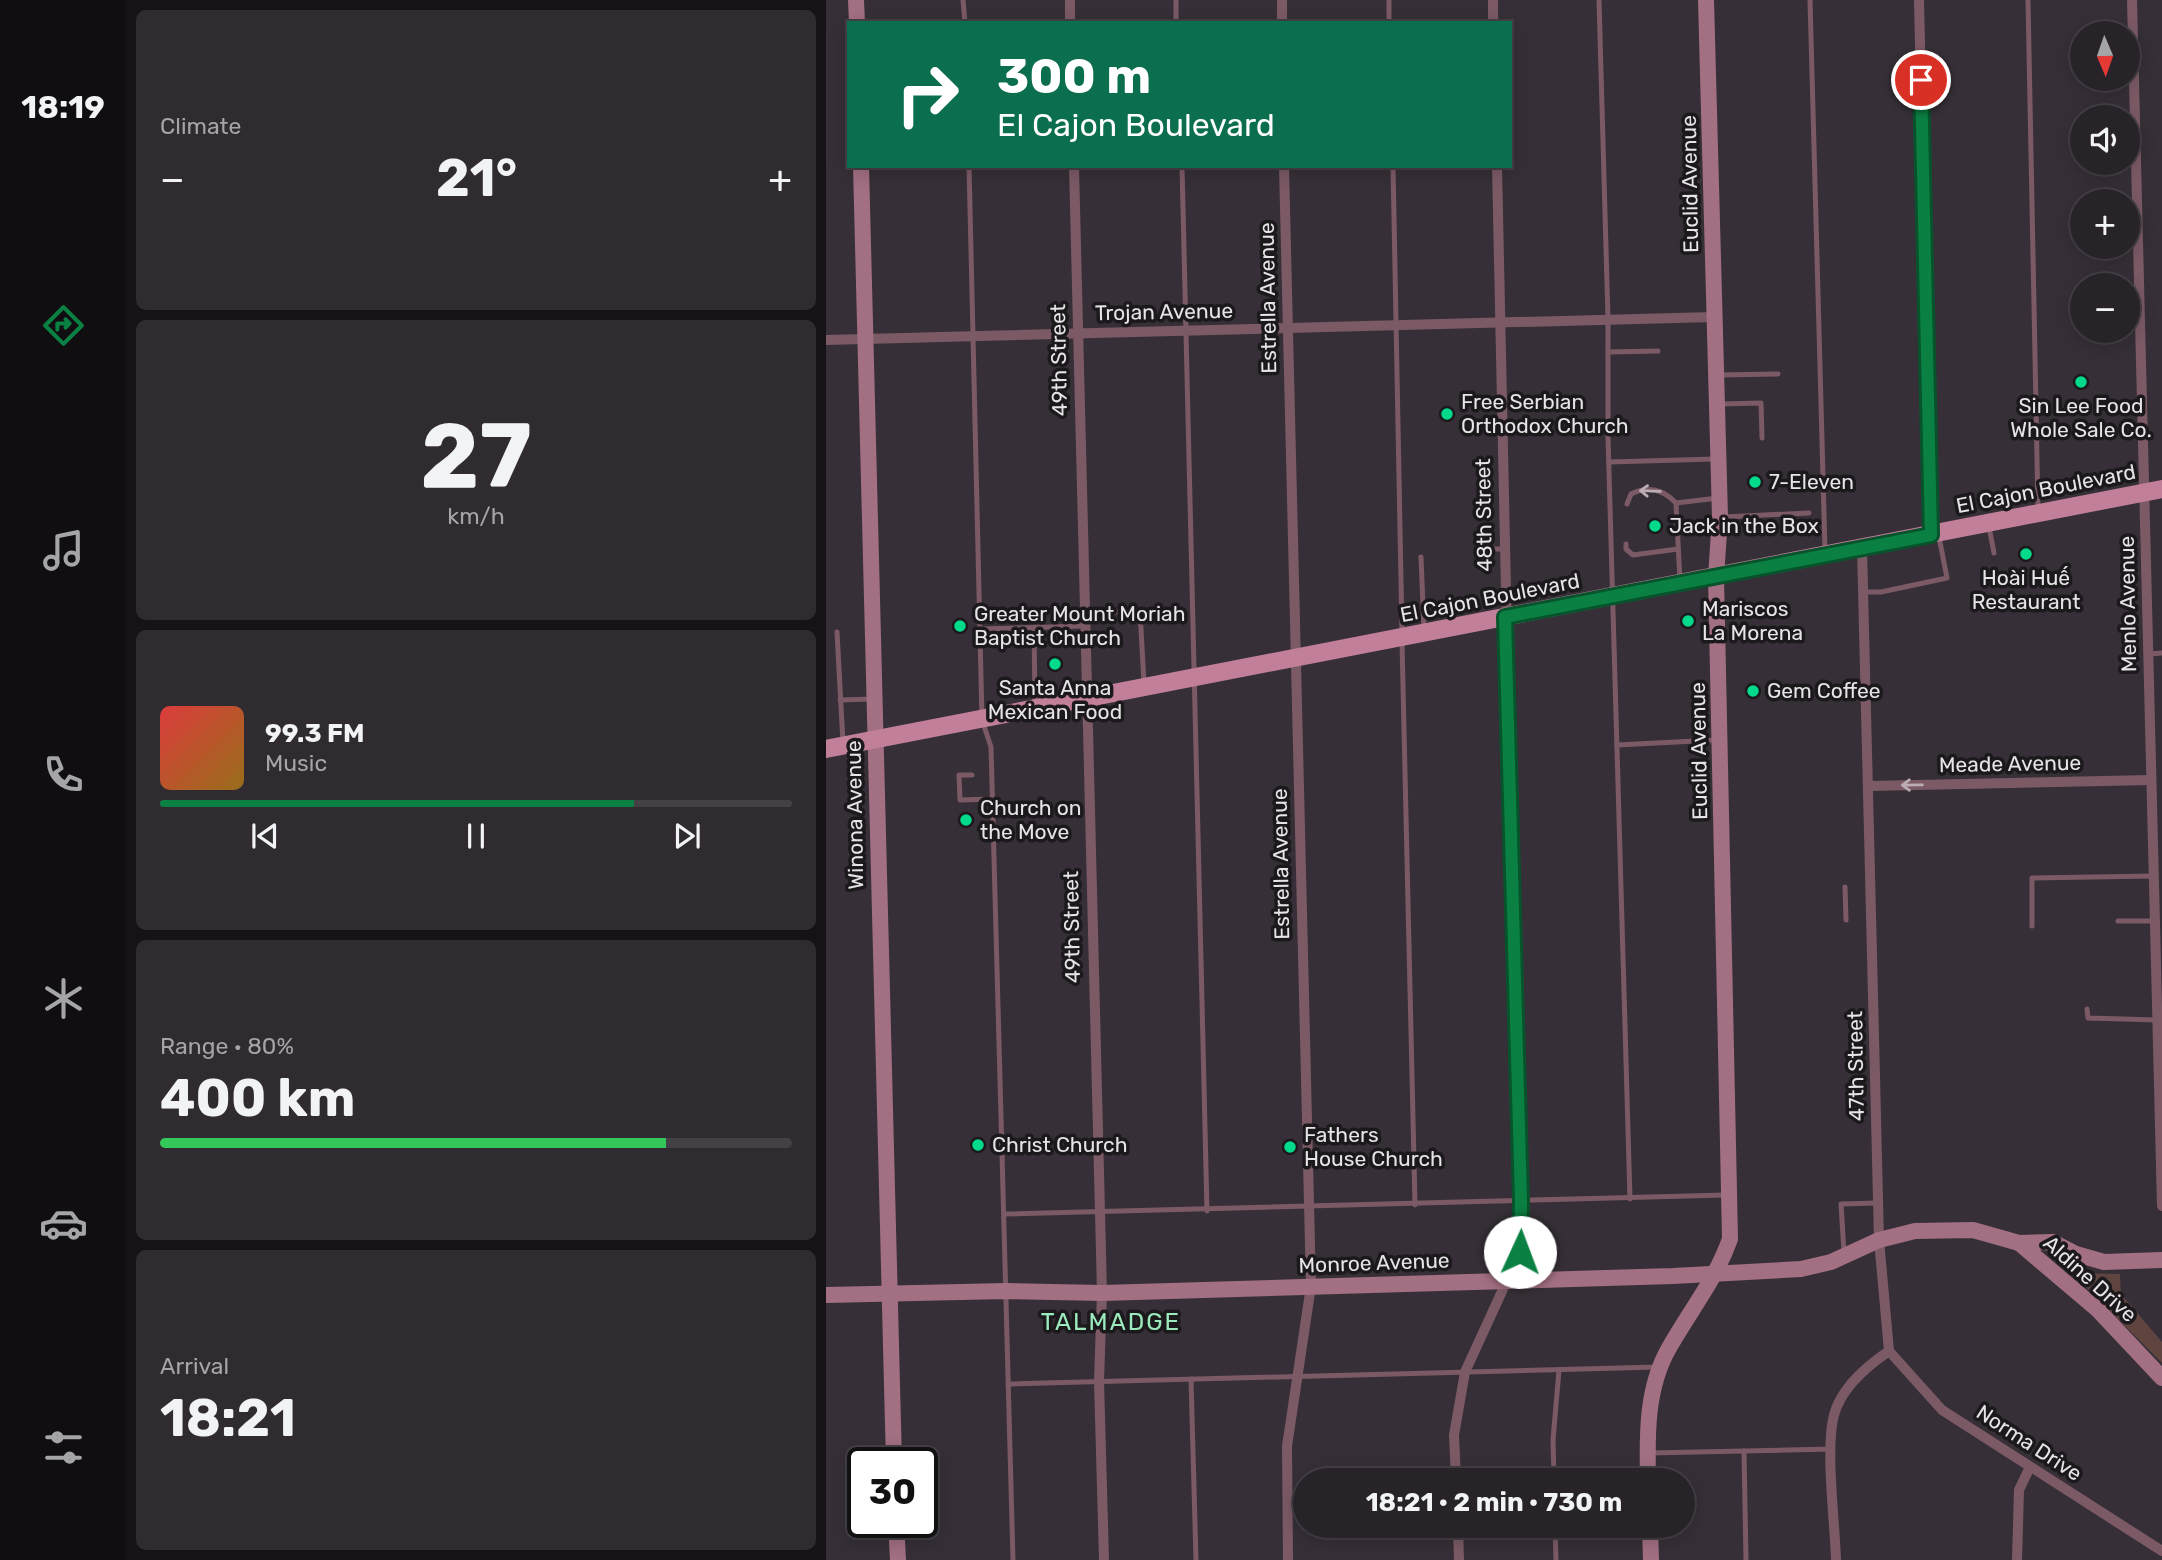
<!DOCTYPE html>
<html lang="en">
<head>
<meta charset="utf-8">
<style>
  body { margin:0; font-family:Rubik,sans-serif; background:#302b31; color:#f1f3f6; height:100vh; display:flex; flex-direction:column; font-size:26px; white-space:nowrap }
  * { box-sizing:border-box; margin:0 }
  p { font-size:23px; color:#a5a4a8 }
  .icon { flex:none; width:38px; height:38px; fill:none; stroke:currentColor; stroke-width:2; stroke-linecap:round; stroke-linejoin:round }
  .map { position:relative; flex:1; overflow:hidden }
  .details { display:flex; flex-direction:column; gap:10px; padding:10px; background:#161317; width:700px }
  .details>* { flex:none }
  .top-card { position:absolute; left:21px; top:21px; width:665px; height:147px; border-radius:0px; box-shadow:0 4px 18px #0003,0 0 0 2px #444046; background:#0b6e4f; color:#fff; overflow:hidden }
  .needle { width:46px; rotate:178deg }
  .buttons { position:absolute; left:1244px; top:21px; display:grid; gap:14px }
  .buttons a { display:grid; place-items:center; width:70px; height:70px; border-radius:50%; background:#282329; box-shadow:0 4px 18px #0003,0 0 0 2px #444046; font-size:35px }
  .speed { position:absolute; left:21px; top:1447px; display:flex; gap:14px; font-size:35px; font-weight:700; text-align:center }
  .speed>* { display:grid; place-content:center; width:91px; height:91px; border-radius:50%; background:#282329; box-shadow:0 4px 18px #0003,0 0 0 2px #444046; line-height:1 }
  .speed .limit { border:4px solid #111; border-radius:10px; background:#fff; color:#111 }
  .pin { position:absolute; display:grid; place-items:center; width:60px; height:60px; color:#fff; margin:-30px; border:4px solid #fff; border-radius:50%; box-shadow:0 2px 7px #0007 }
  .me { position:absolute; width:77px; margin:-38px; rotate:2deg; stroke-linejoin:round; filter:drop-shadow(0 0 5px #0008) }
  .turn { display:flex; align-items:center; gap:24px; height:147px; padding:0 35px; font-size:32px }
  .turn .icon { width:91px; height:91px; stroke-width:2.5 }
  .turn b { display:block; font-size:49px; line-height:60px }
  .big { font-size:52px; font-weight:700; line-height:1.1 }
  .details .card { flex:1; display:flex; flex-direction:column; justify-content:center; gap:10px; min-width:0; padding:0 24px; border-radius:10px; background:#302b31 }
  .details .dial { align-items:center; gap:0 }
  .dial b { font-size:91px; line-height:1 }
  .song { display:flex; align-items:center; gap:21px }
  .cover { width:84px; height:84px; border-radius:10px; background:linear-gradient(135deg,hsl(0 70% 55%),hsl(40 70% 35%)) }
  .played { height:7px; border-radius:4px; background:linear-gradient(90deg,#0b8043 75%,#444046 75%) }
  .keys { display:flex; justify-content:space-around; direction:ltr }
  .heat { display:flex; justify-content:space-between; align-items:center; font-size:38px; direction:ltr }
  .charge { height:10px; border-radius:5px; background:linear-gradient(90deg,#34c759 80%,#444046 0) }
  .trip { position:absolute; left:467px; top:1468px; width:402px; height:70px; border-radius:35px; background:#282329; box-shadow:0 4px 18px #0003,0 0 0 2px #444046; font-weight:700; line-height:70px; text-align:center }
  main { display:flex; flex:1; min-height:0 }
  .tab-bar { display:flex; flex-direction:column; width:126px; justify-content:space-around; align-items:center; background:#100e10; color:#a5a4a8 }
  .tab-bar .icon { width:49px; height:49px }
  .tab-bar .selected { color:#0b8043 }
  .tab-bar b { font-size:32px; color:#f1f3f6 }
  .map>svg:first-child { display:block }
</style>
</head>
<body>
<main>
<nav class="tab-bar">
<b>18:19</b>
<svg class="icon selected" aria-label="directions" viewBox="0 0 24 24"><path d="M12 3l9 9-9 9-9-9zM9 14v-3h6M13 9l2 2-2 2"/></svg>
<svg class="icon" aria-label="music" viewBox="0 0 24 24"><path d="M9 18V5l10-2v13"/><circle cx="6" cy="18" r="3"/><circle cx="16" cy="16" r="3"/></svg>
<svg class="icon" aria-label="phone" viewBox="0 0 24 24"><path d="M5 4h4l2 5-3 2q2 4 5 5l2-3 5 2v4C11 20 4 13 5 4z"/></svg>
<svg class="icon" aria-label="climate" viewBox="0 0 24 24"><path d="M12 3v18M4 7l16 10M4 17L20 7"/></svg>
<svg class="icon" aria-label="car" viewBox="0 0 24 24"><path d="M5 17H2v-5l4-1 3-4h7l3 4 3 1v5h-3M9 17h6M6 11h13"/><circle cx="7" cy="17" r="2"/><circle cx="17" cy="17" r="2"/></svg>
<svg class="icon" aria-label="filters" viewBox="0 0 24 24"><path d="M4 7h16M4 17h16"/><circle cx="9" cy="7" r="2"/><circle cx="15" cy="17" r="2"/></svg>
</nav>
<section class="details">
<div class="card"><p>Climate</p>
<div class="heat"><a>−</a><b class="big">21°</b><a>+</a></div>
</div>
<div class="card dial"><b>27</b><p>km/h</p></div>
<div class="card">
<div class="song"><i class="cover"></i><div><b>99.3 FM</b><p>Music</p></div></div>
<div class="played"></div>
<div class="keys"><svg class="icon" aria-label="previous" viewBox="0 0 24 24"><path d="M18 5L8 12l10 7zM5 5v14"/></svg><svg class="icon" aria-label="pause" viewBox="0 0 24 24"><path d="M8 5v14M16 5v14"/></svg><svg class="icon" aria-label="next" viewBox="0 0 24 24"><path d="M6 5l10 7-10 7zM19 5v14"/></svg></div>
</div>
<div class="card"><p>Range · 80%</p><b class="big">400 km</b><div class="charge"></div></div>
<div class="card"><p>Arrival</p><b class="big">18:21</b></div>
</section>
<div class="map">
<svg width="1336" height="1560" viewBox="0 0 1336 1560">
  <rect width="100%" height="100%" fill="#362f37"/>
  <!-- green -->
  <path fill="#5f4440" d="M1246,1273L1294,1274L1295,1294L1336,1342V1363Z"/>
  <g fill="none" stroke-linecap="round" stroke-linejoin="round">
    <!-- lane -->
    <g stroke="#7b5a66" stroke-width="5">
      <path d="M137,0L139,23"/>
      <path d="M350,0V23"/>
      <path d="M563,0V23"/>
      <path d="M773,0L782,319V437L804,1199"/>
      <path d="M984,0L999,550"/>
      <path d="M1202,0L1212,510"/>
      <path d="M143,166L156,720L165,747L187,1560"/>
      <path d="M356,166L381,1211"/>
      <path d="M567,166L576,632"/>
      <path d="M782,352L832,351"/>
      <path d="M892,375L952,374"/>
      <path d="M894,404L935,403L936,438"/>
      <path d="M783,462L889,459"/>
      <path d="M850,503L892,498"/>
      <path d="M801,504L805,494C822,485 838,490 850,503L854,581"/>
      <path d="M897,517L983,513"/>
      <path d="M1163,527L1168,553"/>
      <path d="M800,544V549L807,555L852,549"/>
      <path d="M655,549H677"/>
      <path d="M595,557L598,631"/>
      <path d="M1038,592H1055L1121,578L1113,537"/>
      <path d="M259,613L314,611L318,683"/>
      <path d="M208,627L209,705"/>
      <path d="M154,629L258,626"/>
      <path d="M11,632L17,743"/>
      <path d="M576,642L589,1205"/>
      <path d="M1322,654L1336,653"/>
      <path d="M14,700L47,699"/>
      <path d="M791,745L890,740"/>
      <path d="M146,775H133L134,800L167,799"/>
      <path d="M1019,887L1020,920"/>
      <path d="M1292,921H1329"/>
      <path d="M1206,926V878L1328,876"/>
      <path d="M1261,1009L1262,1018L1331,1020"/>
      <path d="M178,1214L900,1195"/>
      <path d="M1018,1252L1015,1204L1052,1203"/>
      <path d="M365,1379L370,1560"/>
      <path d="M182,1384L831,1367"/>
      <path d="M918,1451L920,1560"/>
      <path d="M823,1453L1006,1449"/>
      <path d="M728,1480L727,1440L733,1370"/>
      <path d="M729,1526L730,1560"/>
    </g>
    <!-- street -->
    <g stroke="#7b5a66" stroke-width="10">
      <path d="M244,0V23"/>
      <path d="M456,0V23"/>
      <path d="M667,0V23"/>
      <path d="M1093,0L1105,535"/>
      <path d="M1306,0L1336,1206"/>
      <path d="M248,166L276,1293L273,1381L278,1560"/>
      <path d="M458,166L485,1286L461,1446L462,1560"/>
      <path d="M0,340L888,317"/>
      <path d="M1036,548L1053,1240L1063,1351"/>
      <path d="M1043,786L1325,780"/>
      <path d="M1063,1351L1116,1410L1336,1551"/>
      <path d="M630,1480L628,1435L639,1372L694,1252L671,166"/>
      <path d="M632,1526L633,1560"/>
      <path d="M1010,1560C1009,1523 999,1448 1008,1415C1015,1388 1041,1366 1063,1351"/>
      <path d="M1191,1560L1193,1490L1204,1467"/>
    </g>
    <!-- secondary -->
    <g stroke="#a36f83" stroke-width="16">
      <path d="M30,0L31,23"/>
      <path d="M35,166L68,1463"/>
      <path d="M1193,1243L1272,1310L1336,1378"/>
      <path d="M0,1295L180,1291L276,1293L847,1276L975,1269L1005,1262L1053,1240L1089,1231L1147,1230L1193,1243L1227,1242L1250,1254L1278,1262L1336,1260"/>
      <path d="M822,1480C821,1436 820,1388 843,1348C865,1309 889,1281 904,1239L890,577L894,517L880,0"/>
      <path d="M70,1522L72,1560"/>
      <path d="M824,1526L825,1560"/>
    </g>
    <!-- primary -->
    <path stroke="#c27f99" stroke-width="18" d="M0,749L1336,489"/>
  </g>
  <!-- one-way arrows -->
  <defs><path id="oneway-shaft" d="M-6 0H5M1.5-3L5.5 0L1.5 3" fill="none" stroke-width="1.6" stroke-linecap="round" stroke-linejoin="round" transform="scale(1.75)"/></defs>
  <g stroke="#bcacb4">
    <use href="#oneway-shaft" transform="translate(824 491) rotate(-178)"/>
    <use href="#oneway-shaft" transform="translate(1086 785) rotate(179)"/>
  </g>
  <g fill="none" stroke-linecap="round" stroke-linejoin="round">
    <defs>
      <path id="route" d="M694,1252L695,1201L679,617L1105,535L1095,80"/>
    </defs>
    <!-- route casing -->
    <use href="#route" stroke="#07532c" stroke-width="18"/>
    <!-- route -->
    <use href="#route" stroke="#0b8043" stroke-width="12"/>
  </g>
  <!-- markers -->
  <g fill="#01d98b" stroke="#1b191c" stroke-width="2.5">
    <circle cx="1255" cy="382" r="7"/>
    <circle cx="621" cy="414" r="7"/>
    <circle cx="929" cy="482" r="7"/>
    <circle cx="829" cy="526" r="7"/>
    <circle cx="1200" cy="554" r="7"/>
    <circle cx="862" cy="621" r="7"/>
    <circle cx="134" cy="626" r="7"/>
    <circle cx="229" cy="664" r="7"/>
    <circle cx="927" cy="691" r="7"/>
    <circle cx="140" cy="820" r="7"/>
    <circle cx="152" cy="1145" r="7"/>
    <circle cx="464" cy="1147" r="7"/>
  </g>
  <g text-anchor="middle" stroke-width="7" stroke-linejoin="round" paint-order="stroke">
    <!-- street labels -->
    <g font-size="21" fill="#e7e3e8" stroke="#1b191c">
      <text transform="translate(864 184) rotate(-91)" y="7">Euclid Avenue</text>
      <text transform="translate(442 298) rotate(-91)" y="7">Estrella Avenue</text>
      <text transform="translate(338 312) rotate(-1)" y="7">Trojan Avenue</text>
      <text transform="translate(233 360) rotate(-91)" y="7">49th Street</text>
      <text transform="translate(1220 489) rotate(-11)" y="7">El Cajon Boulevard</text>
      <text transform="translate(658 515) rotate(-91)" y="7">48th Street</text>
      <text transform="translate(664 598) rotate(-11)" y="7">El Cajon Boulevard</text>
      <text transform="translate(1302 604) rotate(-91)" y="7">Menlo Avenue</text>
      <text transform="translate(873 751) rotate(-91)" y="7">Euclid Avenue</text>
      <text transform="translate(1184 764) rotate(-1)" y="7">Meade Avenue</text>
      <text transform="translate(29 815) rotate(-91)" y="7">Winona Avenue</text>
      <text transform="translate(455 864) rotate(-91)" y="7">Estrella Avenue</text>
      <text transform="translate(246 927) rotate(-91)" y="7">49th Street</text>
      <text transform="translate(1030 1066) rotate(-91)" y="7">47th Street</text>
      <text transform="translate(548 1263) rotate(-2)" y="7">Monroe Avenue</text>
      <text transform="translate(1264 1279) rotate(42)" y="7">Aldine Drive</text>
      <text transform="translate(1203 1443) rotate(33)" y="7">Norma Drive</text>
    </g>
    <!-- poi labels -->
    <g font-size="21" fill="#e7e3e8" stroke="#1b191c" text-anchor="start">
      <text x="635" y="409">Free Serbian<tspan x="635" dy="24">Orthodox Church</tspan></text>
      <text x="1255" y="413" text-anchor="middle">Sin Lee Food<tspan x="1255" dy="24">Whole Sale Co.</tspan></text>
      <text x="943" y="489">7-Eleven</text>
      <text x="843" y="533">Jack in the Box</text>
      <text x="1200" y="585" text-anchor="middle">Hoài Huế<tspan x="1200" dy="24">Restaurant</tspan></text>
      <text x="876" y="616">Mariscos<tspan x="876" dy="24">La Morena</tspan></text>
      <text x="148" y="621">Greater Mount Moriah<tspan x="148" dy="24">Baptist Church</tspan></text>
      <text x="229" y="695" text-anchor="middle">Santa Anna<tspan x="229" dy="24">Mexican Food</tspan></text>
      <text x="941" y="698">Gem Coffee</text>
      <text x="154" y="815">Church on<tspan x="154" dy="24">the Move</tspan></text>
      <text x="478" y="1142">Fathers<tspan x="478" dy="24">House Church</tspan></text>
      <text x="166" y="1152">Christ Church</text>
    </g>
    <!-- quarter labels -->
    <g font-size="24" letter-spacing="2" fill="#9beabd" stroke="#1b191c">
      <text x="285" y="1330">TALMADGE</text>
    </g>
  </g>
</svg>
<div class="buttons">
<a><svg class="needle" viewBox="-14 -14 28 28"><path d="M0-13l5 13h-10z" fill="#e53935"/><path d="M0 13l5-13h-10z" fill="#a5a4a8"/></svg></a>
<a><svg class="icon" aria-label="sound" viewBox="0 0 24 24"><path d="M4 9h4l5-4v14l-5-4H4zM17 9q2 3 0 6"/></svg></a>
<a>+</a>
<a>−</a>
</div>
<div class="speed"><div class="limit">30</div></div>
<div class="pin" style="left:1095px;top:80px;background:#d93025"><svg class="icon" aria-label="arrive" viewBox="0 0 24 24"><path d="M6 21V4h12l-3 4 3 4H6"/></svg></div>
<svg class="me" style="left:694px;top:1252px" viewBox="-20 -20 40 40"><circle r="19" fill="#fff"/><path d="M0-13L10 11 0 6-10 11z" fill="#0b8043"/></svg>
<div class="trip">18:21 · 2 min · 730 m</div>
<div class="top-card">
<div class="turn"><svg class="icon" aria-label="right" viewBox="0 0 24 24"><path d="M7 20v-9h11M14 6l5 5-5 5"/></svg><div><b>300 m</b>El Cajon Boulevard</div></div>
</div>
</div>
</main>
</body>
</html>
